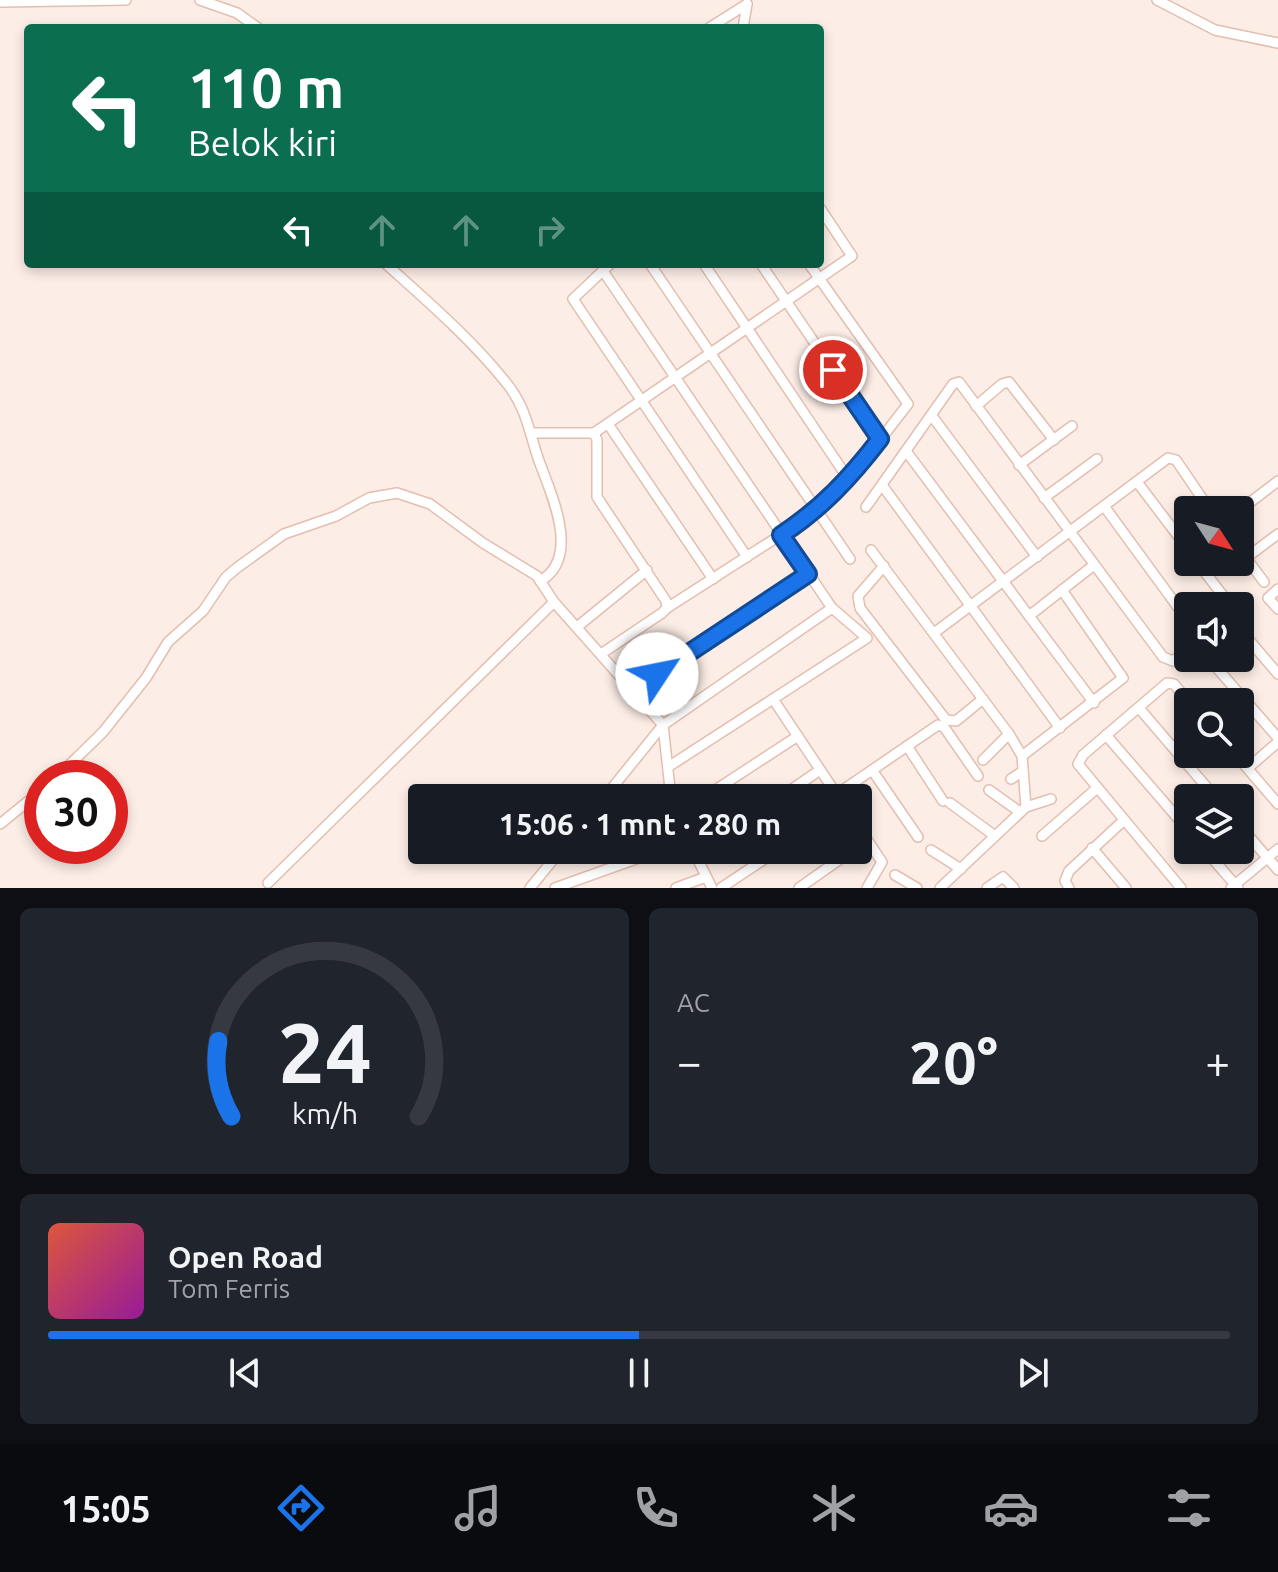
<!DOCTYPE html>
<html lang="id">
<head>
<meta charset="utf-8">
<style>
  body { margin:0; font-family:Ubuntu,sans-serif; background:#20242c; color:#f1f3f6; height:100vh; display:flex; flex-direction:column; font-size:30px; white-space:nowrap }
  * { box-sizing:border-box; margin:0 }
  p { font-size:26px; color:#9ea1a6 }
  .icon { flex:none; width:44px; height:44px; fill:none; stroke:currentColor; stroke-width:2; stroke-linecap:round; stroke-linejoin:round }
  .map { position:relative; height:888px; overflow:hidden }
  .details { display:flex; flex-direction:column; gap:20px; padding:20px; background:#0d0f14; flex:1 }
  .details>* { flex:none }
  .top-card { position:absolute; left:24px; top:24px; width:800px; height:244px; border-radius:8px; box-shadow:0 4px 12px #0003; background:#0b6e4f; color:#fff; overflow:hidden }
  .needle { width:52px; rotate:126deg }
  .buttons { position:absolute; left:1174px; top:496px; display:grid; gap:16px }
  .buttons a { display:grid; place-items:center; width:80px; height:80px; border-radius:8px; background:#171b24; box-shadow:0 4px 12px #0003; font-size:40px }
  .speed { position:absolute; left:24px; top:760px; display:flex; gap:16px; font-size:40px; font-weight:700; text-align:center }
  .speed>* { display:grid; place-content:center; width:104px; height:104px; border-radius:50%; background:#171b24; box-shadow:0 4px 12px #0003; line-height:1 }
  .speed .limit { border:12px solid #d22; background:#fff; color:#111 }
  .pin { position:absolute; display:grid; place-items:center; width:68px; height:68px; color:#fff; margin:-34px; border:4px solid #fff; border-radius:50%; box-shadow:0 2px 8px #0007 }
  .me { position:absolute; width:88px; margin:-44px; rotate:56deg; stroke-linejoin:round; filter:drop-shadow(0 0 6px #0008) }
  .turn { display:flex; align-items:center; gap:28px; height:168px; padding:0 32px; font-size:36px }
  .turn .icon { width:104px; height:104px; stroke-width:2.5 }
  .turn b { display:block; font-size:56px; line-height:68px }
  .lanes { display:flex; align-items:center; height:76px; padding:0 32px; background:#0003; justify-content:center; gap:40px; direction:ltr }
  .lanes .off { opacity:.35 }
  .big { font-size:60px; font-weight:600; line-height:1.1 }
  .details .tile { flex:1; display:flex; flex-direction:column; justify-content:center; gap:12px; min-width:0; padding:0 28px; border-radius:12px; background:#20242c }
  .details .dial { align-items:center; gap:0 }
  .dial svg { height:208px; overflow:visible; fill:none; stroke:#363941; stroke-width:7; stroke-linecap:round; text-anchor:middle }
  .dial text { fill:#f1f3f6; stroke:none }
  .song { display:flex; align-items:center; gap:24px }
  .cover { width:96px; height:96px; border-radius:12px; background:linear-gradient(135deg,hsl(10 70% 55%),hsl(300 70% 35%)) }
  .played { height:8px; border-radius:4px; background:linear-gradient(90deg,#1a73e8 50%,#363941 50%) }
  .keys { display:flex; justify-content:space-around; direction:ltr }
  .heat { display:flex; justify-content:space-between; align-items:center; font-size:44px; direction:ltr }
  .details .tiles { flex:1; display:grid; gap:20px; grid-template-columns:1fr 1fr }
  .tile:last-child { grid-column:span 2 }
  .trip { position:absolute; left:408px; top:784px; width:464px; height:80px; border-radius:8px; background:#171b24; box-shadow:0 4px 12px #0003; font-weight:600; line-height:80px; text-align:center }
  .menu { display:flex; height:128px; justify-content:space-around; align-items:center; background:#090b0e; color:#9ea1a6 }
  .menu .icon { width:56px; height:56px }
  .menu .selected { color:#1a73e8 }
  .menu b { font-size:36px; color:#f1f3f6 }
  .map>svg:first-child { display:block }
</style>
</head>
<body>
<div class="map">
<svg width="1278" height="888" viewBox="0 0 1278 888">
  <rect width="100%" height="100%" fill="#fcede6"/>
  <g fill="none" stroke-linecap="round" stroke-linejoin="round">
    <defs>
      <g id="street">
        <path d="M200,0L237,13L258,28"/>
        <path d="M1157,0L1215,30L1278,43"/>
        <path d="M0,2L126,0"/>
        <path d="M709,28L747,4"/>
        <path d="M743,28L747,4"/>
        <path d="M386,264C427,301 470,338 504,380C526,406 528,428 538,458C549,490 583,557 540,581"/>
        <path d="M610,264L573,299L747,557"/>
        <path d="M650,264L850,559"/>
        <path d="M704,264L849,480"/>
        <path d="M761,264L880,439"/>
        <path d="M603,271L832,608L867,638L668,767"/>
        <path d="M976,406L1002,384L1009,382L1054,440"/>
        <path d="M932,416L1037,557"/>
        <path d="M608,424L713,579"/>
        <path d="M533,433H594L597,440V497L666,601L667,608L662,613L601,654"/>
        <path d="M594,433L852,256L820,208"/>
        <path d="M906,451L1094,703"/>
        <path d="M1019,465L1072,426"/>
        <path d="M1137,482L1188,549"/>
        <path d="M882,485L1060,728"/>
        <path d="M1044,498L1097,459"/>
        <path d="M1104,506L1188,621"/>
        <path d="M866,507L953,384L959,382L1163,657L1173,661L1188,650"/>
        <path d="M1240,510L1278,481"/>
        <path d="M871,550L1009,734L1022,756L1026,807L940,888"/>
        <path d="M1240,550L1264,582"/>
        <path d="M1246,558L1278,534"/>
        <path d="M1197,562L1231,606"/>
        <path d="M884,566L858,596L860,608L946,720L956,721L983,699"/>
        <path d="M1278,589L1268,598L1278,609"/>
        <path d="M667,608L818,511L849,480L908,404L809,264"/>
        <path d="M1029,616L1094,565"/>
        <path d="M577,627L647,570"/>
        <path d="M934,633L1168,458L1176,460L1210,510"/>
        <path d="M1243,633L1278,674"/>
        <path d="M1227,658L1216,667L1278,738"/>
        <path d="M632,691L808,574"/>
        <path d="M773,699L839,798"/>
        <path d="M1139,708L1216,798"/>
        <path d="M1106,735L1188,830"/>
        <path d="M907,746L943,801"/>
        <path d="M1235,754L1278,804"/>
        <path d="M1022,756L1123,678L1062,590"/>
        <path d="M983,760L1009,734"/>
        <path d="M1248,768L1278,742"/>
        <path d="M872,770L918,837"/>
        <path d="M56,778L103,732L146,678L168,642L203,611L226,577L238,567L284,534L336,516L369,498L397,493L430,504L483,543L537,576L554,602L663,725L671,798"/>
        <path d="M1011,779L1023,771"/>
        <path d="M989,790L1020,812"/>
        <path d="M837,794L938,725L944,727L978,776"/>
        <path d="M604,798L663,725L832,608"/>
        <path d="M703,798L798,736"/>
        <path d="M779,798L820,770"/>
        <path d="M950,803L995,836"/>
        <path d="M1026,807L1051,799"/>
        <path d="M0,824L42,790"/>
        <path d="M858,826L882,862L867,888"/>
        <path d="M1240,826L1278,870"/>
        <path d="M1042,836L1096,789"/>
        <path d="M1092,848L1126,888"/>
        <path d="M693,850L712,888"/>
        <path d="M931,850L961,869"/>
        <path d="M1205,850L1238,888"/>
        <path d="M895,875L917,888"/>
        <path d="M268,883L554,602"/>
        <path d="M530,888L561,850"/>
        <path d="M555,888L661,850"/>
        <path d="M676,888L706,877"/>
        <path d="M721,888L778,850"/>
        <path d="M799,888L853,850"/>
        <path d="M987,888L1003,877L1014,888"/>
        <path d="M1069,888L1065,881L1069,871L1123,821"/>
        <path d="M1181,888L1078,764L1083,755L1167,683L1174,684L1189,702"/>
        <path d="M1231,888L1278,849"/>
      </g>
    </defs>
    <!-- street casing -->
    <use href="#street" stroke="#e4beaf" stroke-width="12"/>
    <!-- street -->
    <use href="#street" stroke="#fff" stroke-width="9"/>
  </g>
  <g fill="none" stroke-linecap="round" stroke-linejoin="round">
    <defs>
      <path id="route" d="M657,674L808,574L781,535C822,508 850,478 880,439L833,370"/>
    </defs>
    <!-- route casing -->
    <use href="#route" stroke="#114b97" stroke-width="20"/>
    <!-- route -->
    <use href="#route" stroke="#1a73e8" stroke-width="14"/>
  </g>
</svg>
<div class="buttons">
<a><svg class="needle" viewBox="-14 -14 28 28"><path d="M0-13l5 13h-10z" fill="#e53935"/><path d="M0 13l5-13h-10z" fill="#9ea1a6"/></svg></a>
<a><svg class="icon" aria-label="sound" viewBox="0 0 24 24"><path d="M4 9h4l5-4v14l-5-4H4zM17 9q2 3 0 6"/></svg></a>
<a><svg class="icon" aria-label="search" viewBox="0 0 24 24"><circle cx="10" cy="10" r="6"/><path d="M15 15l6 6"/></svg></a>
<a><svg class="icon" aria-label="layers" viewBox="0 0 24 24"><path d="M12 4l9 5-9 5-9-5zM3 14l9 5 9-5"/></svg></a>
</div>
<div class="speed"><div class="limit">30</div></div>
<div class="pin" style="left:833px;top:370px;background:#d93025"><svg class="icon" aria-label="arrive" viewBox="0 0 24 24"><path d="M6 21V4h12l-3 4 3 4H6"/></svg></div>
<svg class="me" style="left:657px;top:674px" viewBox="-20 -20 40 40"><circle r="19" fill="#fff"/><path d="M0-13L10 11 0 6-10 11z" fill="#1a73e8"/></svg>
<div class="trip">15:06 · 1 mnt · 280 m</div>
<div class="top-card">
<div class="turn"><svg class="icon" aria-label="left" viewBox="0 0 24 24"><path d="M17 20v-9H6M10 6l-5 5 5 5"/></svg><div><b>110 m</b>Belok kiri</div></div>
<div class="lanes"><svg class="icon" aria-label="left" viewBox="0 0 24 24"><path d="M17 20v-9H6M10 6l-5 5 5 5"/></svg><svg class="icon off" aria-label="ahead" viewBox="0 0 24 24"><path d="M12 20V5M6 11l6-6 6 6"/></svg><svg class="icon off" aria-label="ahead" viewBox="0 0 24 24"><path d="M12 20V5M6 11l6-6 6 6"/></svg><svg class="icon off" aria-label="right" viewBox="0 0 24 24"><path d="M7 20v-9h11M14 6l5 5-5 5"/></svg></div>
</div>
</div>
<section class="details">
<div class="tiles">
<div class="tile dial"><svg viewBox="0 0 100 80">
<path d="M14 69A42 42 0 1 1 86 69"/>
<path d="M14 69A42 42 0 0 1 9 40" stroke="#1a73e8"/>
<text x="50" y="56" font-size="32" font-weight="700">24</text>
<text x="50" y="72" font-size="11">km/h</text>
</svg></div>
<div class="tile"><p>AC</p>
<div class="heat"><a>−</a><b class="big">20°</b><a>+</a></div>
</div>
<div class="tile">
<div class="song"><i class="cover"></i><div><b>Open Road</b><p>Tom Ferris</p></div></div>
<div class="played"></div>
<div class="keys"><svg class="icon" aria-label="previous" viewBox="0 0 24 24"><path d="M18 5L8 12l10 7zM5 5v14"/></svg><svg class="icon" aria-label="pause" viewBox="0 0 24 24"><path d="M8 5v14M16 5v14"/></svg><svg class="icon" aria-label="next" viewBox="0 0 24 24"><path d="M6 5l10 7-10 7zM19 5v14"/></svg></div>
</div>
</div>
</section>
<nav class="menu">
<b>15:05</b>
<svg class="icon selected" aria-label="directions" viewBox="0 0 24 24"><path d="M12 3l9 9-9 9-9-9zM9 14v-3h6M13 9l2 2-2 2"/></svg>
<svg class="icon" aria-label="music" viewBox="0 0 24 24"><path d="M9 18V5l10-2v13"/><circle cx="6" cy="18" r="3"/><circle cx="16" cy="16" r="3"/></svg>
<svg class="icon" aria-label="phone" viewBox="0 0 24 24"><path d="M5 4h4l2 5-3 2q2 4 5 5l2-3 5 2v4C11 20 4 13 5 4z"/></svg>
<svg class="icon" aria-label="climate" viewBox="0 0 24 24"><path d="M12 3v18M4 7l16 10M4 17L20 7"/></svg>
<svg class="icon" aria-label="car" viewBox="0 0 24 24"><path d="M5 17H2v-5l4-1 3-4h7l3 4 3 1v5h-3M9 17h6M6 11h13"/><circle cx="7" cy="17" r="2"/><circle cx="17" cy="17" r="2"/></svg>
<svg class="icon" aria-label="filters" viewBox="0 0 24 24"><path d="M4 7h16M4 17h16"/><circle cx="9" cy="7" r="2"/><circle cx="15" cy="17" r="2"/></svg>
</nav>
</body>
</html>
